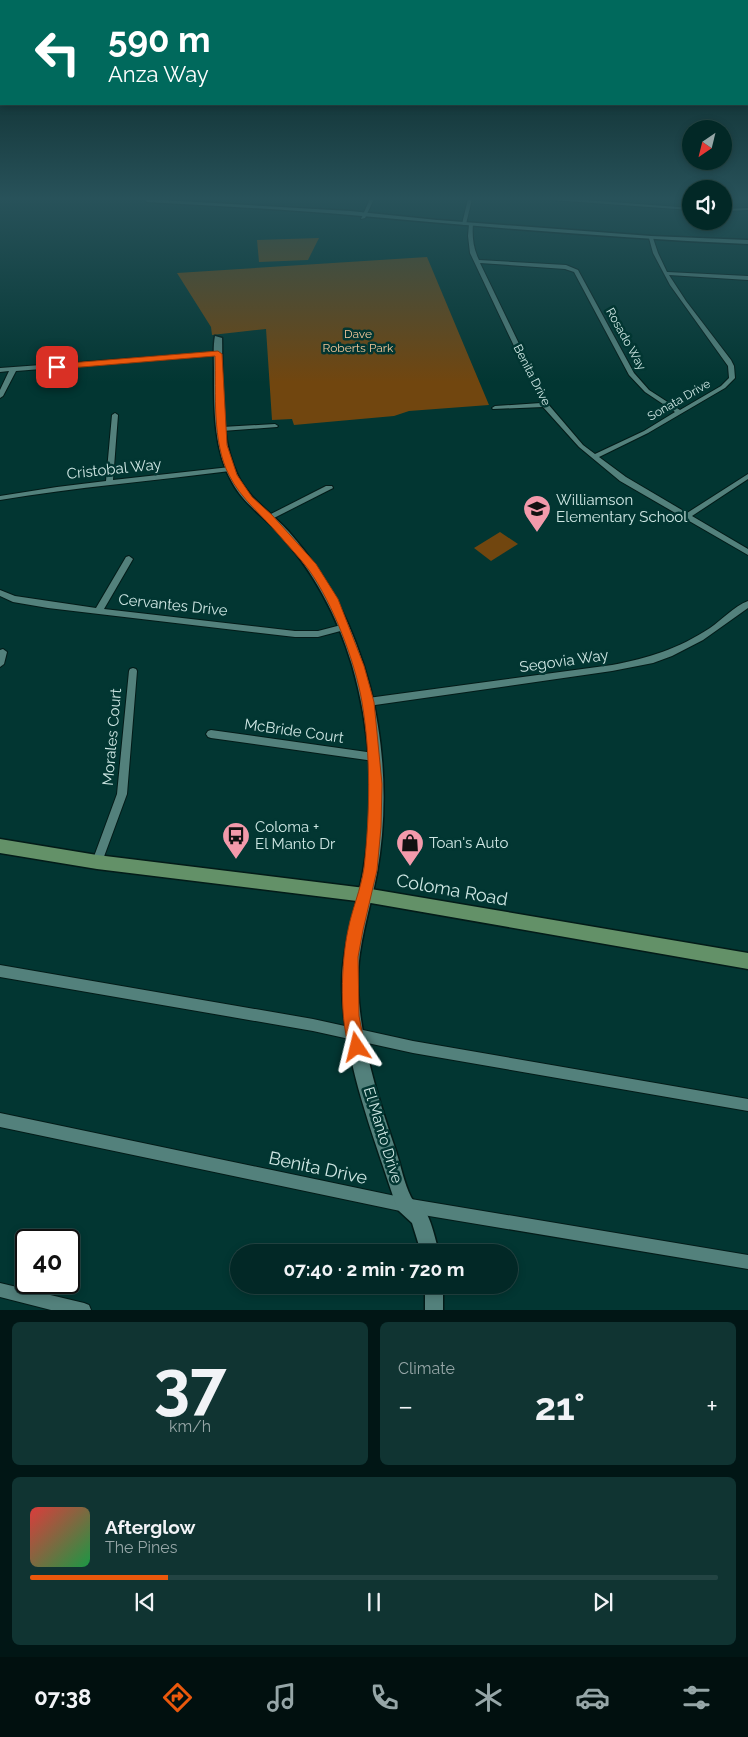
<!DOCTYPE html>
<html lang="en">
<head>
<meta charset="utf-8">
<style>
  body { margin:0; font-family:Raleway,sans-serif; background:#103432; color:#f1f3f6; height:100vh; display:flex; flex-direction:column; font-size:19px; white-space:nowrap }
  * { box-sizing:border-box; margin:0 }
  p { font-size:16px; color:#96a6a7 }
  .icon { flex:none; width:28px; height:28px; fill:none; stroke:currentColor; stroke-width:2; stroke-linecap:round; stroke-linejoin:round }
  .map { position:relative; height:1310px; overflow:hidden }
  .sheet { display:flex; flex-direction:column; gap:12px; padding:12px; background:#011615; flex:1 }
  .sheet>* { flex:none }
  .banner { position:absolute; left:0px; top:0px; width:749px; height:105px; box-shadow:0 2px 8px #0003,0 0 0 1px #234443; background:#00695c; color:#fff; overflow:hidden }
  .needle { width:32px; rotate:215deg }
  .fabs { position:absolute; left:682px; top:120px; display:grid; gap:10px }
  .fabs a { display:grid; place-items:center; width:50px; height:50px; border-radius:50%; background:#022826; box-shadow:0 2px 8px #0003,0 0 0 1px #234443; font-size:25px }
  .speed { position:absolute; left:15px; top:1229px; display:flex; gap:10px; font-size:25px; font-weight:700; text-align:center }
  .speed>* { display:grid; place-content:center; width:65px; height:65px; border-radius:50%; background:#022826; box-shadow:0 2px 8px #0003,0 0 0 1px #234443; line-height:1 }
  .speed .limit { border:2px solid #111; border-radius:8px; background:#fff; color:#111 }
  .pin { position:absolute; display:grid; place-items:center; width:42px; height:42px; color:#fff; margin:-21px; border-radius:10px; box-shadow:0 2px 8px #0006 }
  .me { position:absolute; width:55px; margin:-28px; rotate:350deg; stroke-linejoin:round; filter:drop-shadow(0 0 4px #0008) }
  .turn { display:flex; align-items:center; gap:18px; height:105px; padding:0 25px; font-size:22px }
  .turn .icon { width:65px; height:65px; stroke-width:2.5 }
  .turn b { display:block; font-size:35px; line-height:42px }
  .big { font-size:38px; font-weight:700; line-height:1.1 }
  .sheet .card { flex:1; display:flex; flex-direction:column; justify-content:center; gap:8px; min-width:0; padding:0 18px; border-radius:8px; background:#103432 }
  .sheet .dial { align-items:center; gap:0 }
  .dial b { font-size:65px; line-height:1 }
  .song { display:flex; align-items:center; gap:15px }
  .cover { width:60px; height:60px; border-radius:8px; background:linear-gradient(135deg,hsl(0 70% 55%),hsl(140 70% 35%)) }
  .played { height:5px; border-radius:2px; background:linear-gradient(90deg,#ea580c 20%,#234443 20%) }
  .keys { display:flex; justify-content:space-around; direction:ltr }
  .heat { display:flex; justify-content:space-between; align-items:center; font-size:28px; direction:ltr }
  .sheet .tiles { flex:1; display:grid; gap:12px; grid-template-columns:1fr 1fr }
  .card:last-child { grid-column:span 2 }
  .trip { position:absolute; left:230px; top:1244px; width:288px; height:50px; border-radius:25px; background:#022826; box-shadow:0 2px 8px #0003,0 0 0 1px #234443; font-weight:700; line-height:50px; text-align:center }
  .dock { display:flex; height:80px; justify-content:space-around; align-items:center; background:#01100f; color:#96a6a7 }
  .dock .icon { width:35px; height:35px }
  .dock .current { color:#ea580c }
  .dock b { font-size:22px; color:#f1f3f6 }
  .map>svg:first-child { display:block }
</style>
</head>
<body>
<div class="map">
<svg width="748" height="1310" viewBox="0 0 748 1310">
  <rect width="100%" height="100%" fill="#023632"/>
  <!-- green -->
  <g fill="#71460f">
    <path d="M319,238L308,260L259,262L257,240Z"/>
    <path d="M427,257L489,405L409,411L394,416L294,425L292,419L272,420L266,329L212,335L211,327L177,273Z"/>
    <path d="M500,532L518,544L491,561L474,548Z"/>
  </g>
  <g fill="none" stroke-linecap="round" stroke-linejoin="round">
    <defs>
      <g id="minor">
        <path d="M370,199H374L365,218L361,219Z"/>
        <path d="M468,199H472L466,224L464,225L462,224Z"/>
        <path d="M550,199H572L691,208V210L552,200Z"/>
        <path d="M748,208V210L724,211V209Z"/>
        <path d="M471,223L473,224C472,236 473,248 479,260L566,265L578,270L634,373L649,390L680,410L721,386L729,378L728,366L670,285L653,253L649,238L651,237L653,238L658,253L667,272L748,276V280L669,275L686,301L731,360L734,366L735,378L725,388L648,433L599,457L626,477L687,513L748,474V479L692,516L748,549V555L620,481L579,447L543,407L493,409L492,408L495,406L541,403L470,253L468,236L469,224ZM480,263L565,269L574,272L629,375L645,392L675,412L644,431L595,454L583,445L548,404Z"/>
        <path d="M218,352L221,354L220,355L16,371L3,396L0,398V390L9,371L0,372V368Z"/>
        <path d="M115,413L118,415L113,480L230,467L234,469L230,471C153,481 76,487 0,500V496L57,487L106,481L112,415Z"/>
        <path d="M275,424L278,426L277,427L222,431L219,429L222,427Z"/>
        <path d="M326,486H332L333,488L272,519H269L265,517Z"/>
        <path d="M129,556L133,559L104,609L295,631H318L345,624L349,627L348,629L318,637H295L48,608L13,602L0,596V590L15,596L96,608L126,557Z"/>
        <path d="M748,601V608L703,640L672,656L653,663L612,671L368,706L365,704L363,702L365,700L368,698L612,665C649,658 678,649 710,628C722,620 734,606 748,601Z"/>
        <path d="M3,649L7,652L4,664L0,667V650Z"/>
        <path d="M133,668L136,669L137,671L127,794L102,862L101,865L97,867L93,865L92,862L117,794L129,671L130,669Z"/>
        <path d="M211,730L374,753L377,754L379,757L377,760L374,761L211,738L208,737L206,734L208,731Z"/>
        <path d="M0,965L313,1019L413,1041L748,1099V1111L413,1053L313,1031L0,977Z"/>
        <path d="M0,1113L405,1198L748,1255V1269L405,1212L0,1127Z"/>
        <path d="M0,1283L84,1303L89,1305L91,1310H51L0,1297Z"/>
      </g>
      <g id="tertiary">
        <path d="M145,199L350,211L437,220L651,236L748,240V244C615,238 483,227 351,215C283,209 215,206 147,202Z"/>
        <path d="M215,336L222,338C223,383 218,437 239,478C250,500 273,514 289,532C330,579 354,627 370,687C385,746 388,812 377,873C370,911 356,949 358,989C361,1045 378,1098 396,1151C401,1166 404,1183 411,1197C414,1203 421,1205 425,1211C431,1219 436,1242 439,1252H421L412,1223L399,1211L396,1205C373,1134 343,1061 342,985C342,946 356,910 363,872C376,804 371,731 352,665C337,615 314,572 279,533C263,516 243,503 232,482C213,449 214,405 214,368C214,358 213,346 215,336Z"/>
        <rect x="425" y="1285" width="18" height="25"/>
      </g>
      <path id="secondary" d="M0,839L97,855L365,888L748,953V969L365,902L97,869L0,853Z"/>
    </defs>
    <!-- minor casing -->
    <use href="#minor" stroke="#031b18" stroke-width="2"/>
    <!-- tertiary casing -->
    <use href="#tertiary" stroke="#031b18" stroke-width="3"/>
    <!-- secondary casing -->
    <use href="#secondary" stroke="#031b18" stroke-width="3"/>
    <!-- minor -->
    <use href="#minor" fill="#53817c" fill-rule="evenodd"/>
    <!-- tertiary -->
    <use href="#tertiary" fill="#53817c" fill-rule="evenodd"/>
    <!-- secondary -->
    <use href="#secondary" fill="#639168" fill-rule="evenodd"/>
  </g>
  <!-- sky -->
  <linearGradient id="sky" x2="0" y2="1"><stop stop-color="#011e1c"/><stop offset="0.52" stop-color="#28525a"/><stop offset="1" stop-color="#28525a" stop-opacity="0"/></linearGradient>
  <rect width="748" height="382" fill="url(#sky)"/>
  <!-- route -->
  <path fill="#ea580c" stroke="#983908" d="M218,351L222,354L227,445L237,475L252,497L272,515L316,564L338,599L364,666L374,702L382,784L381,827L377,870L363,930L358,957L359,1016L365,1047L363,1053L357,1055L351,1053C339,1023 341,962 348,930C352,909 361,889 364,868C370,813 371,756 362,702C355,661 333,604 309,570C300,558 289,547 279,535C262,515 241,499 229,475C212,442 216,393 215,356L57,369L53,367L57,364Z"/>
  <!-- icons -->
  <defs>
    <symbol id="school-pin" viewBox="-11 -11 22 30"><path d="M0 17L-7.5 6A9.5 9.5 0 1 1 7.5 6Z" fill="#f39aab" stroke="#023632"/><path d="M0-5L7-2L0 1L-7-2ZM-4 1L0 2.5L4 1V4Q0 6-4 4Z" fill="#111"/></symbol>
    <symbol id="bus-pin" viewBox="-11 -11 22 30"><path d="M0 17L-7.5 6A9.5 9.5 0 1 1 7.5 6Z" fill="#f39aab" stroke="#023632"/><path d="M-5-6H5V4H4V6H2V4H-2V6H-4V4H-5ZM-3.5-4V0h7V-4ZM-3.5 1.2v1.5H-2V1.2ZM2 1.2v1.5H3.5V1.2Z" fill="#111"/></symbol>
    <symbol id="shop-pin" viewBox="-11 -11 22 30"><path d="M0 17L-7.5 6A9.5 9.5 0 1 1 7.5 6Z" fill="#f39aab" stroke="#023632"/><path d="M-5-2.5h2.3a2.7 3.5 0 0 1 5.4 0H5L5.5 6h-11ZM-1.5-2.5h3a1.5 2.3 0 0 0-3 0Z" fill="#111"/></symbol>
  </defs>
  <g fill-rule="evenodd">
    <use href="#school-pin" x="521" y="493" width="32" height="43"/>
    <use href="#bus-pin" x="220" y="820" width="32" height="43"/>
    <use href="#shop-pin" x="394" y="827" width="32" height="43"/>
  </g>
  <g text-anchor="middle" stroke-width="5" stroke-linejoin="round" paint-order="stroke">
    <!-- far-park labels -->
    <g font-size="12" fill="#f3c699" stroke="#023632">
      <text x="358" y="338">Dave<tspan x="358" dy="14">Roberts Park</tspan></text>
    </g>
    <!-- far-street labels -->
    <g font-size="12" fill="#cfe7e4" stroke="#023632">
      <text transform="translate(626 339) rotate(61)" y="4">Rosado Way</text>
      <text transform="translate(532 375) rotate(63)" y="4">Benita Drive</text>
      <text transform="translate(679 400) rotate(-30)" y="4">Sonata Drive</text>
    </g>
    <!-- street labels -->
    <g font-size="15" fill="#cfe7e4" stroke="#023632">
      <text transform="translate(114 469) rotate(-6)" y="5">Cristobal Way</text>
      <text transform="translate(173 605) rotate(6)" y="5">Cervantes Drive</text>
      <text transform="translate(564 661) rotate(-8)" y="5">Segovia Way</text>
      <text transform="translate(294 731) rotate(8)" y="5">McBride Court</text>
      <text transform="translate(112 737) rotate(-85)" y="5">Morales Court</text>
      <text transform="translate(383 1135) rotate(73)" y="5">El Manto Drive</text>
    </g>
    <!-- poi labels -->
    <g font-size="15" fill="#cfe7e4" stroke="#023632" text-anchor="start">
      <text x="556" y="505">Williamson<tspan x="556" dy="17">Elementary School</tspan></text>
      <text x="255" y="832">Coloma +<tspan x="255" dy="17">El Manto Dr</tspan></text>
      <text x="429" y="848">Toan's Auto</text>
    </g>
    <!-- near-street labels -->
    <g font-size="18" fill="#cfe7e4" stroke="#023632">
      <text transform="translate(452 890) rotate(10)" y="6">Coloma Road</text>
      <text transform="translate(318 1168) rotate(12)" y="6">Benita Drive</text>
    </g>
  </g>
</svg>
<div class="fabs">
<a><svg class="needle" viewBox="-14 -14 28 28"><path d="M0-13l5 13h-10z" fill="#e53935"/><path d="M0 13l5-13h-10z" fill="#96a6a7"/></svg></a>
<a><svg class="icon" aria-label="sound" viewBox="0 0 24 24"><path d="M4 9h4l5-4v14l-5-4H4zM17 9q2 3 0 6"/></svg></a>
</div>
<div class="speed"><div class="limit">40</div></div>
<div class="pin" style="left:57px;top:367px;background:#d93025"><svg class="icon" aria-label="arrive" viewBox="0 0 24 24"><path d="M6 21V4h12l-3 4 3 4H6"/></svg></div>
<svg class="me" style="left:357px;top:1047px" viewBox="-20 -20 40 40"><path d="M0-17L14 15 0 8-14 15z" fill="#ea580c" stroke="#fff" stroke-width="4"/></svg>
<div class="trip">07:40 · 2 min · 720 m</div>
<div class="banner">
<div class="turn"><svg class="icon" aria-label="left" viewBox="0 0 24 24"><path d="M17 20v-9H6M10 6l-5 5 5 5"/></svg><div><b>590 m</b>Anza Way</div></div>
</div>
</div>
<section class="sheet">
<div class="tiles">
<div class="card dial"><b>37</b><p>km/h</p></div>
<div class="card"><p>Climate</p>
<div class="heat"><a>−</a><b class="big">21°</b><a>+</a></div>
</div>
<div class="card">
<div class="song"><i class="cover"></i><div><b>Afterglow</b><p>The Pines</p></div></div>
<div class="played"></div>
<div class="keys"><svg class="icon" aria-label="previous" viewBox="0 0 24 24"><path d="M18 5L8 12l10 7zM5 5v14"/></svg><svg class="icon" aria-label="pause" viewBox="0 0 24 24"><path d="M8 5v14M16 5v14"/></svg><svg class="icon" aria-label="next" viewBox="0 0 24 24"><path d="M6 5l10 7-10 7zM19 5v14"/></svg></div>
</div>
</div>
</section>
<nav class="dock">
<b>07:38</b>
<svg class="icon current" aria-label="directions" viewBox="0 0 24 24"><path d="M12 3l9 9-9 9-9-9zM9 14v-3h6M13 9l2 2-2 2"/></svg>
<svg class="icon" aria-label="music" viewBox="0 0 24 24"><path d="M9 18V5l10-2v13"/><circle cx="6" cy="18" r="3"/><circle cx="16" cy="16" r="3"/></svg>
<svg class="icon" aria-label="phone" viewBox="0 0 24 24"><path d="M5 4h4l2 5-3 2q2 4 5 5l2-3 5 2v4C11 20 4 13 5 4z"/></svg>
<svg class="icon" aria-label="climate" viewBox="0 0 24 24"><path d="M12 3v18M4 7l16 10M4 17L20 7"/></svg>
<svg class="icon" aria-label="car" viewBox="0 0 24 24"><path d="M5 17H2v-5l4-1 3-4h7l3 4 3 1v5h-3M9 17h6M6 11h13"/><circle cx="7" cy="17" r="2"/><circle cx="17" cy="17" r="2"/></svg>
<svg class="icon" aria-label="filters" viewBox="0 0 24 24"><path d="M4 7h16M4 17h16"/><circle cx="9" cy="7" r="2"/><circle cx="15" cy="17" r="2"/></svg>
</nav>
</body>
</html>
